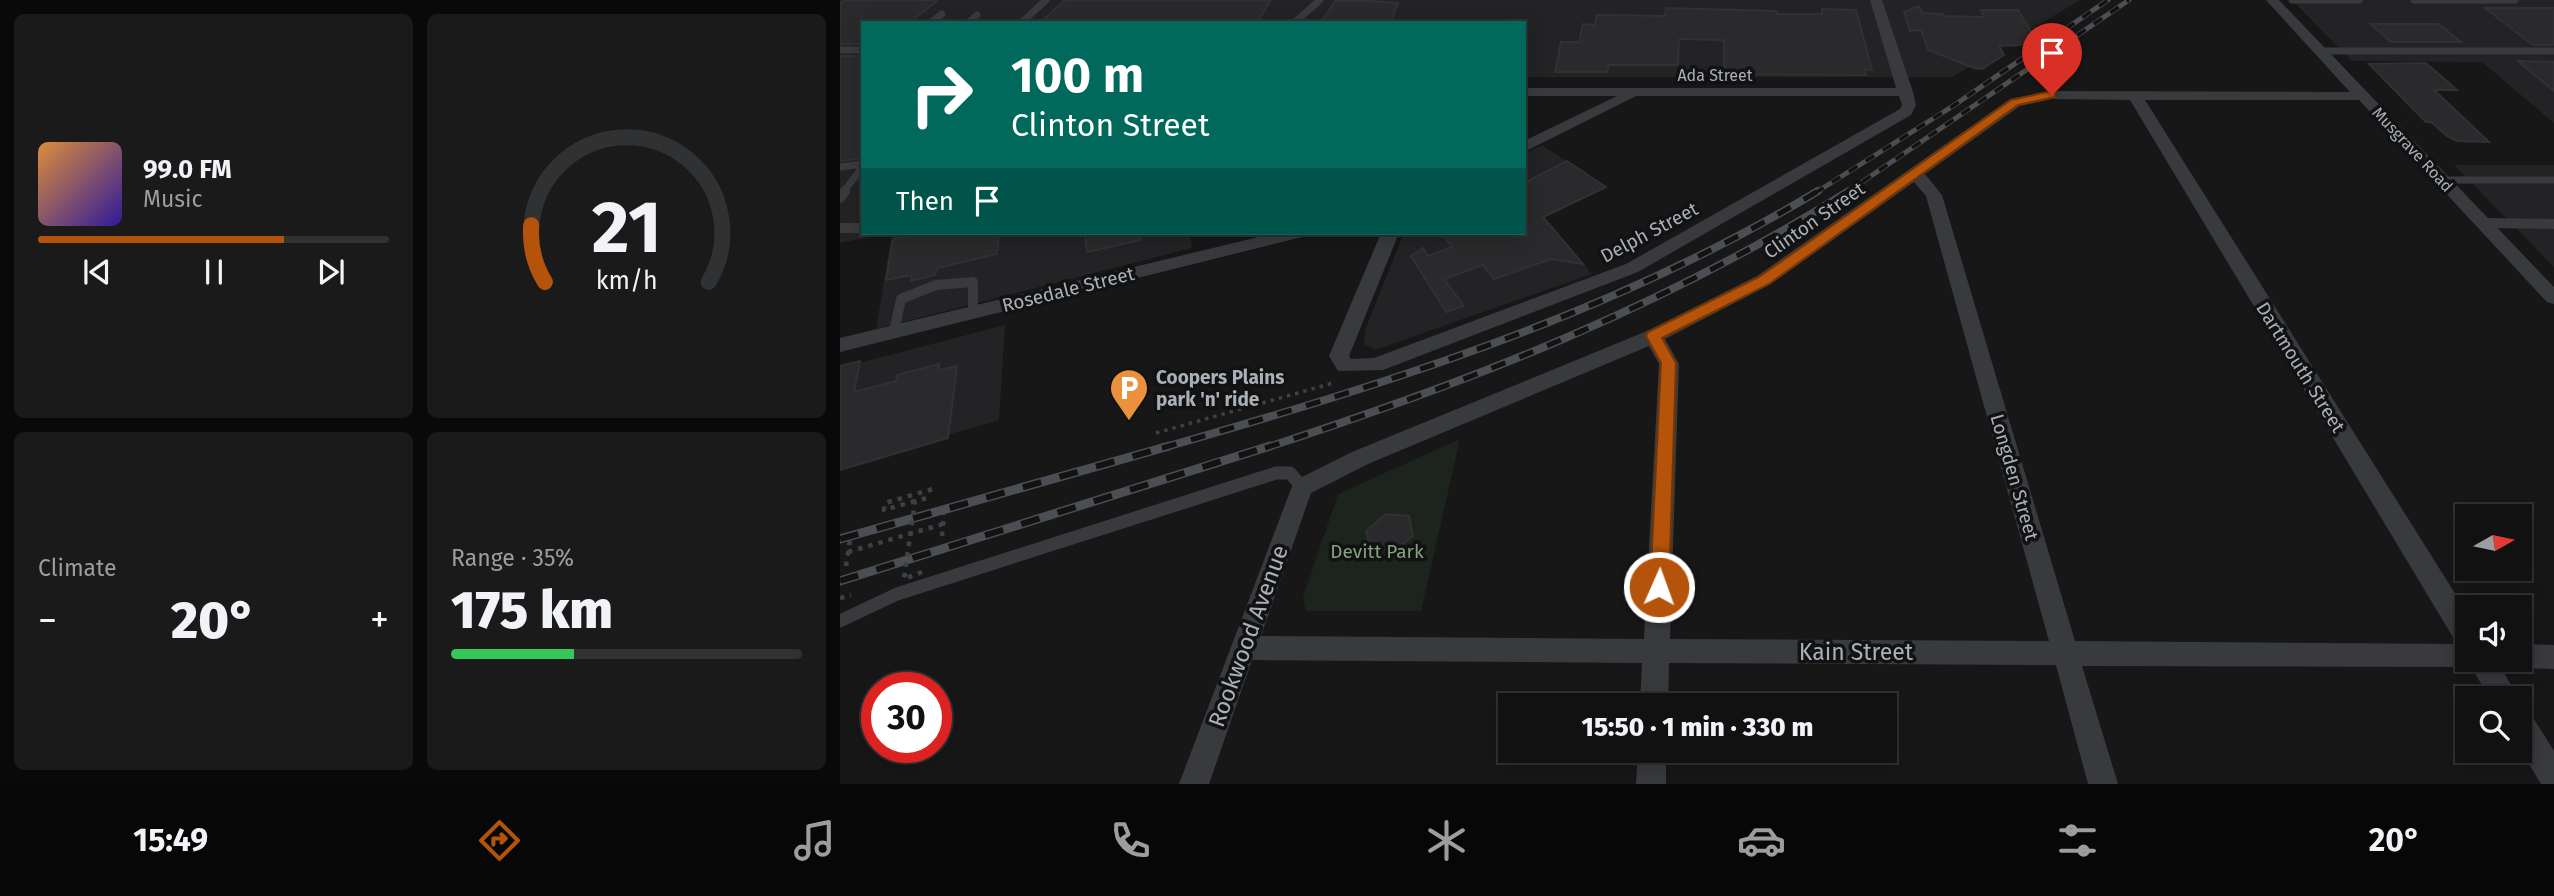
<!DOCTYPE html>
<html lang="en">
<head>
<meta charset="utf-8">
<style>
  body { margin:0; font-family:"Fira Sans",sans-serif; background:#1a1a1b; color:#f1f3f6; height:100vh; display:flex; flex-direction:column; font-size:26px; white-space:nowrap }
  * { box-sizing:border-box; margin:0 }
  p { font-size:23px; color:#9c9d9f }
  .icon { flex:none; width:38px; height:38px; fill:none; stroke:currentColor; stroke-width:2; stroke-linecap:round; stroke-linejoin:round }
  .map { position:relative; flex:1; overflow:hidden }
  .side { display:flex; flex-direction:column; gap:14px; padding:14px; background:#09090a; width:840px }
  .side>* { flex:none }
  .guide { position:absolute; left:21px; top:21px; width:665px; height:214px; border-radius:0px; box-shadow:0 4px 18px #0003,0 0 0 2px #303132; background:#00695c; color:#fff; overflow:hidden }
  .needle { width:46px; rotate:81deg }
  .tools { position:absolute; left:1615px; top:504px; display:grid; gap:14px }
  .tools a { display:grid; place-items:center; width:77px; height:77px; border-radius:0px; background:#111112; box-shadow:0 4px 18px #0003,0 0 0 2px #303132; font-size:35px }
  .speed { position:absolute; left:21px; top:672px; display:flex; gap:14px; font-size:35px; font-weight:700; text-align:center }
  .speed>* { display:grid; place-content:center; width:91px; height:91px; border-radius:50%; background:#111112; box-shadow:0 4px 18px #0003,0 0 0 2px #303132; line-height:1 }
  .speed .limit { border:10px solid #d22; background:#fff; color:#111 }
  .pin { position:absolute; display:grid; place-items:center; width:60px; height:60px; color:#fff; margin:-72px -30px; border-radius:50% 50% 50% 0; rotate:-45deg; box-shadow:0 0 7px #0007 }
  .pin .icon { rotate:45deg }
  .me { position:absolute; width:77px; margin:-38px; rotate:2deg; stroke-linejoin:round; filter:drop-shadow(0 0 5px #0008) }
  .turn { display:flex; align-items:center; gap:24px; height:147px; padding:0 35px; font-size:32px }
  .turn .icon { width:91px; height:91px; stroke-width:2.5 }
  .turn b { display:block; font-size:49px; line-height:60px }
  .then { display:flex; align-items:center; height:66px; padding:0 35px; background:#0003; gap:14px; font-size:26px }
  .big { font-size:52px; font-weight:800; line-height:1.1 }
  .side .tile { flex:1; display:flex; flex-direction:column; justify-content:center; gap:10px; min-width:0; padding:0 24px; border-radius:10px; background:#1a1a1b }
  .side .dial { align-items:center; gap:0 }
  .dial svg { height:182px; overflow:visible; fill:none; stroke:#303132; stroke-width:7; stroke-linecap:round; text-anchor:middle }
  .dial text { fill:#f1f3f6; stroke:none }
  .song { display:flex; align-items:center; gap:21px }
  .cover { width:84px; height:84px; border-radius:10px; background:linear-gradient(135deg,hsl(30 70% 55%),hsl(250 70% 35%)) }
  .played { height:7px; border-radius:4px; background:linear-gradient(90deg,#b45309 70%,#303132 70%) }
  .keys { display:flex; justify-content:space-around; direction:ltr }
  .heat { display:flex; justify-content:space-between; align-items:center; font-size:38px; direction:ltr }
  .charge { height:10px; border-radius:5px; background:linear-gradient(90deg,#34c759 35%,#303132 0) }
  .side .tiles { flex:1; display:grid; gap:14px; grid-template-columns:repeat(2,1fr) }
  .trip { position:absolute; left:658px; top:693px; width:399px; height:70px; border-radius:0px; background:#111112; box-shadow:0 4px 18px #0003,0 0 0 2px #303132; font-weight:800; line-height:70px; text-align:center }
  .tab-bar { display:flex; height:112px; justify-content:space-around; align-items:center; background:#070707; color:#9c9d9f }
  .tab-bar .icon { width:49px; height:49px }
  .tab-bar .active { color:#b45309 }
  .tab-bar b { font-size:32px; color:#f1f3f6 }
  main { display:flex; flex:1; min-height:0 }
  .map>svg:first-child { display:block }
</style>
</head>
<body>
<main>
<section class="side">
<div class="tiles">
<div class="tile">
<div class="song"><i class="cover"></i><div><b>99.0 FM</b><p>Music</p></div></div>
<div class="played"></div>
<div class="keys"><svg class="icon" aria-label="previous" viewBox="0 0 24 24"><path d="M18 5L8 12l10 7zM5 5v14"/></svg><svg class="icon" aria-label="pause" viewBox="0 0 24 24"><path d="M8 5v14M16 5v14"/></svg><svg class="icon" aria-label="next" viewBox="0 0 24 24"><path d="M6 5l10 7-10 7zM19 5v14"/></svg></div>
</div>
<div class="tile dial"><svg viewBox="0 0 100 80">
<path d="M14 69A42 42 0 1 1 86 69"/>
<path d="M14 69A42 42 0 0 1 8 44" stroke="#b45309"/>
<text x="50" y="56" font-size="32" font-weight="700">21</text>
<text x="50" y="72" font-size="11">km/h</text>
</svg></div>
<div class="tile"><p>Climate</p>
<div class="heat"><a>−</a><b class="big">20°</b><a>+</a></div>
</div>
<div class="tile"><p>Range · 35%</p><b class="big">175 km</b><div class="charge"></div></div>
</div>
</section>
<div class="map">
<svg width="1714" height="784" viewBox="0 0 1714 784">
  <rect width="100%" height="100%" fill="#171718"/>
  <!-- built -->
  <g fill="#232325">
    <path d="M0,0H1240L1112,77H684V23H23V233H50L0,243Z"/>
    <path d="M1459,0H1714V123L1642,62L1512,61L1454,2Z"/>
    <path d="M702,145L767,187L704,218L752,274L535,350L524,344L525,330L564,233H684V154Z"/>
    <path d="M1614,165H1714V267Z"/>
    <path d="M52,233H350L352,248L36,329Z"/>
    <path d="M165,325L159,420L0,466V368Z"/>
  </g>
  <!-- green -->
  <path fill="#1d231d" d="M620,439L581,611H466L463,598L498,494Z"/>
  <!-- building -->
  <g fill="#2a2a2c" stroke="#313134" stroke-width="2">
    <path d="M10,0H98L69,23H23V44H0V2Z"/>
    <path d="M225,0H431L417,23H200Z"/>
    <path d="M495,1H531L558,3L550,23H481Z"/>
    <path d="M1079,6L1082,13L1103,14L1104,16L1144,17L1141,10H1178L1195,38L1180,45L1159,46L1164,55L1142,69L1134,68L1088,50L1081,30L1070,31L1064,12Z"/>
    <path d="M826,8L936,11V14H982V9L1016,10L1032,70L1025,69L1026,75L884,74V40L839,39L838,65H769L767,72H715L721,42H739L743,24L755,25L757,15L825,16Z"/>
    <path d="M1645,8H1714V45H1693Z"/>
    <path d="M1531,24H1599L1621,42H1551Z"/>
    <path d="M0,56H23V158L0,161Z"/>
    <path d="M1678,61L1714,62V91Z"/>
    <path d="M1586,63L1617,90H1594L1649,142L1617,141L1607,136L1591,122H1586L1529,64Z"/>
    <path d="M727,161L766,187L703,217L743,264L711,259L654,279L643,265L604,279L624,306L606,312L571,256L583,248L588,256L612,247L601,233H684V183Z"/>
    <path d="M82,233H159L157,254L97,268L95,275L71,281L72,275L46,280L53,239Z"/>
    <path d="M259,233H300L301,240L247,252L245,236Z"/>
    <path d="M20,361L14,392L56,381L57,375L99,364V370L117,366L108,438L0,470V366Z"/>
    <path d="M546,514L569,516L573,536L554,551L530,549L526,531Z"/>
  </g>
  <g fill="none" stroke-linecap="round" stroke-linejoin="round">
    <!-- path-far1 -->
    <path stroke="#3e4144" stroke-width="3.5" stroke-dasharray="3.5 5" stroke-linecap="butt" d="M316,433L493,383"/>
    <!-- path -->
    <g stroke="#3e4144" stroke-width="4.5" stroke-dasharray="4.5 6" stroke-linecap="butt">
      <path d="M75,501L44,510L45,503L93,489"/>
      <path d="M102,536L104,514"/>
      <path d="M8,552L103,524"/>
      <path d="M6,566L10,540"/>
      <path d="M0,598L11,595"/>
    </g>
    <!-- lane-far2 -->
    <g stroke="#383a3d" stroke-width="7">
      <path d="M1452,0H1519"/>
      <path d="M1574,0H1675"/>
      <path d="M90,23L102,14"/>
      <path d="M128,23L137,15"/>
      <path d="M181,23L206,0"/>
      <path d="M454,23L480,0"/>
      <path d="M0,50H23"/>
      <path d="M1480,51H1714"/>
      <path d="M0,167L23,164"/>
      <path d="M1603,180H1714"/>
      <path d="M3,193L23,166"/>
    </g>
    <!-- lane-far1 -->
    <g stroke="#383a3d" stroke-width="10">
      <path d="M0,198L5,191"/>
      <path d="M1643,223L1714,224"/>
      <path d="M0,228H23"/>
      <path d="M54,331L61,299L96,285L133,282V312"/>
    </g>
    <!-- lane -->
    <path stroke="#383a3d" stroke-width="13" d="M0,621L57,594L436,473H450L462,487"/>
    <!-- street -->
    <g fill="#383a3d" fill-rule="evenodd">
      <path d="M1030,0H1042L1073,92L1076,105L1071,115L798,272L543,370L498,371L489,356L541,233H559L509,356L511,359L534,358L786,264L1060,109L1062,105L1059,96H796L684,152V141L777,96H684V88H1056Z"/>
      <path d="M1426,0H1439L1714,287V304L1707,302L1519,100H1305L1628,614V660H1656L1679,698H1650L1631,667L1242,666L1278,784H1248L1216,665L829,663L828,705H800L802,663L412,660L369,784H339L454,481L512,452L807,331L917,276L1170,99L1212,91L1510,92ZM1212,99L1290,100L1617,644L1235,641L1102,195L1085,174L1180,106ZM1074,182L1086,196L1209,641L830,639L839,364L825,339L931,284ZM809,346L819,364L804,639L421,636L471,493L528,464Z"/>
      <path d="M435,233H465L462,237L0,352V338Z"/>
      <path d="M1680,644L1714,645V669L1680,668L1671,665L1668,660H1680Z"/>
      <path d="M1680,710L1690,713L1714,751V784H1701L1680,749Z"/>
      <path d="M798,751H826V784H796Z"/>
    </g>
    <defs>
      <g id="rail-far2">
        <path d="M975,193L1113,106L1268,0"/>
        <path d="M1006,193L1289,0"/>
      </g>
      <g id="rail-far1">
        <path d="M322,448C550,383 774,314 978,191"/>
        <path d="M425,448C633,381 822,308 1009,191"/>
      </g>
      <g id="rail">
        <path d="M0,539L329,446"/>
        <path d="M0,581L430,446"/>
      </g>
    </defs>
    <!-- rail-far2 casing -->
    <use href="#rail-far2" stroke="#4b4e52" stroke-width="5"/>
    <!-- rail-far1 casing -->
    <use href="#rail-far1" stroke="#4b4e52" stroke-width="8"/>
    <!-- rail casing -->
    <use href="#rail" stroke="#4b4e52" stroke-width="9"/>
    <!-- rail-far2 -->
    <use href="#rail-far2" stroke="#121213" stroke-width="3.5" stroke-dasharray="10" stroke-linecap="butt"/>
    <!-- rail-far1 -->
    <use href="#rail-far1" stroke="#121213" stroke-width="5" stroke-dasharray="15" stroke-linecap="butt"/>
    <!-- rail -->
    <use href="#rail" stroke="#121213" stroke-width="6" stroke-dasharray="19" stroke-linecap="butt"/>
    <!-- path-bridge -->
    <path stroke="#3e4144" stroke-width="4.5" stroke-dasharray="4.5 6" stroke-linecap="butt" d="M82,572L64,579L75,501L91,497"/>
  </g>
  <!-- route -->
  <path fill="#b45309" stroke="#753606" stroke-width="2" d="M1212,91L1215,92V97L1178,105L929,284L822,338L836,363L829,587L826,593H812L810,587L821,363L806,336L808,332L919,277L1171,100Z"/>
  <!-- icons -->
  <defs>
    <symbol id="parking-pin" viewBox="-11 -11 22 30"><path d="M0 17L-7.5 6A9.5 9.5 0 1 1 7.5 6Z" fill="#eb903c" stroke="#121213"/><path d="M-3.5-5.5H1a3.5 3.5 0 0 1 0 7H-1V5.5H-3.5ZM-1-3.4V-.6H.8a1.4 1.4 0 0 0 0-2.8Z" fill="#fff"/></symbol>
  </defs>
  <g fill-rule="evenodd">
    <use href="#parking-pin" x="267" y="366" width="44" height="60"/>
  </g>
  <g text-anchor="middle" stroke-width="7" stroke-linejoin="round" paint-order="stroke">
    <!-- far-street labels -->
    <g font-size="16" fill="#a9b0b8" stroke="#121213">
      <text x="875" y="81">Ada Street</text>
      <text transform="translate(1573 149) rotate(47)" y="6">Musgrave Road</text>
    </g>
    <!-- street labels -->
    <g font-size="19" fill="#a9b0b8" stroke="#121213">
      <text transform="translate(974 220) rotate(-35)" y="7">Clinton Street</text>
      <text transform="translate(809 232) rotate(-28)" y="7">Delph Street</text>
      <text transform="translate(228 289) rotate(-14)" y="7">Rosedale Street</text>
      <text transform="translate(1461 367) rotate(58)" y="7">Dartmouth Street</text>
      <text transform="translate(1175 477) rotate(74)" y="7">Longden Street</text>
    </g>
    <!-- poi labels -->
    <g font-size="19" font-weight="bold" fill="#a9b0b8" stroke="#121213" text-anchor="start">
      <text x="316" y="384">Coopers Plains<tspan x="316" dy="22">park 'n' ride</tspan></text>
    </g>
    <!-- park labels -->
    <g font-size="19" fill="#85a281" stroke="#121213">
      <text x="537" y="558">Devitt Park</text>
    </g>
    <!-- near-street labels -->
    <g font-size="23" fill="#a9b0b8" stroke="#121213">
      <text transform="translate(408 636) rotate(-70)" y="8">Rookwood Avenue</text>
      <text x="1016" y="660">Kain Street</text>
    </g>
  </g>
</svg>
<div class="tools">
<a><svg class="needle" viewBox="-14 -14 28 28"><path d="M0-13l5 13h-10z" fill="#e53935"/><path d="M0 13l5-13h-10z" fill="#9c9d9f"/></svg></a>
<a><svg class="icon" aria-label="sound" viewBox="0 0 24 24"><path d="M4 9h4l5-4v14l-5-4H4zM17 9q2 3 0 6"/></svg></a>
<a><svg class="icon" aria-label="search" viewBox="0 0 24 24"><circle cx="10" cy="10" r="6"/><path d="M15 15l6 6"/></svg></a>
</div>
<div class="speed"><div class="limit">30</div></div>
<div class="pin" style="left:1212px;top:95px;background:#d93025"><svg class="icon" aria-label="arrive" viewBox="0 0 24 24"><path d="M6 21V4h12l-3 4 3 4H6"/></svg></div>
<svg class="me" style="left:819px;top:587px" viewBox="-20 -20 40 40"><circle r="17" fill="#b45309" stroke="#fff" stroke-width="3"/><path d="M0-11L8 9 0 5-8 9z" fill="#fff"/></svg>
<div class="trip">15:50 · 1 min · 330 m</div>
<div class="guide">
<div class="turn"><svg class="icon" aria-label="right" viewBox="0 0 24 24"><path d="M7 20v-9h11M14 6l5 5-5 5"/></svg><div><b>100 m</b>Clinton Street</div></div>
<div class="then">Then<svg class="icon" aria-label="arrive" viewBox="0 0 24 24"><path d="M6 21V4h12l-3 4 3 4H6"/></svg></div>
</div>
</div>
</main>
<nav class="tab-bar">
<b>15:49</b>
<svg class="icon active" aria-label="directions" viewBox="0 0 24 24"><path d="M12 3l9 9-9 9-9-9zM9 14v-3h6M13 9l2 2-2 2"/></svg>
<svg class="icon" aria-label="music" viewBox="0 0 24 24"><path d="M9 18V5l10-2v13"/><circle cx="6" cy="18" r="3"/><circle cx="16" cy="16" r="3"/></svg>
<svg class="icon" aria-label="phone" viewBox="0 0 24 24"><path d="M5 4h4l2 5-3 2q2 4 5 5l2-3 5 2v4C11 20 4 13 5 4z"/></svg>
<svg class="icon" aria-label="climate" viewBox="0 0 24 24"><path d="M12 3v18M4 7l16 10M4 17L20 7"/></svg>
<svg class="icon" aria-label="car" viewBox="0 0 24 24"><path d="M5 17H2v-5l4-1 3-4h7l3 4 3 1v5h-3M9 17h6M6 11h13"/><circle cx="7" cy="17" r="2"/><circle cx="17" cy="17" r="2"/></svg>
<svg class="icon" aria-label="filters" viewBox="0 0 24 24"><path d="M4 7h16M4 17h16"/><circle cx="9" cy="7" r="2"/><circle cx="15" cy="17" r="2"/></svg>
<b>20°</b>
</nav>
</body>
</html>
